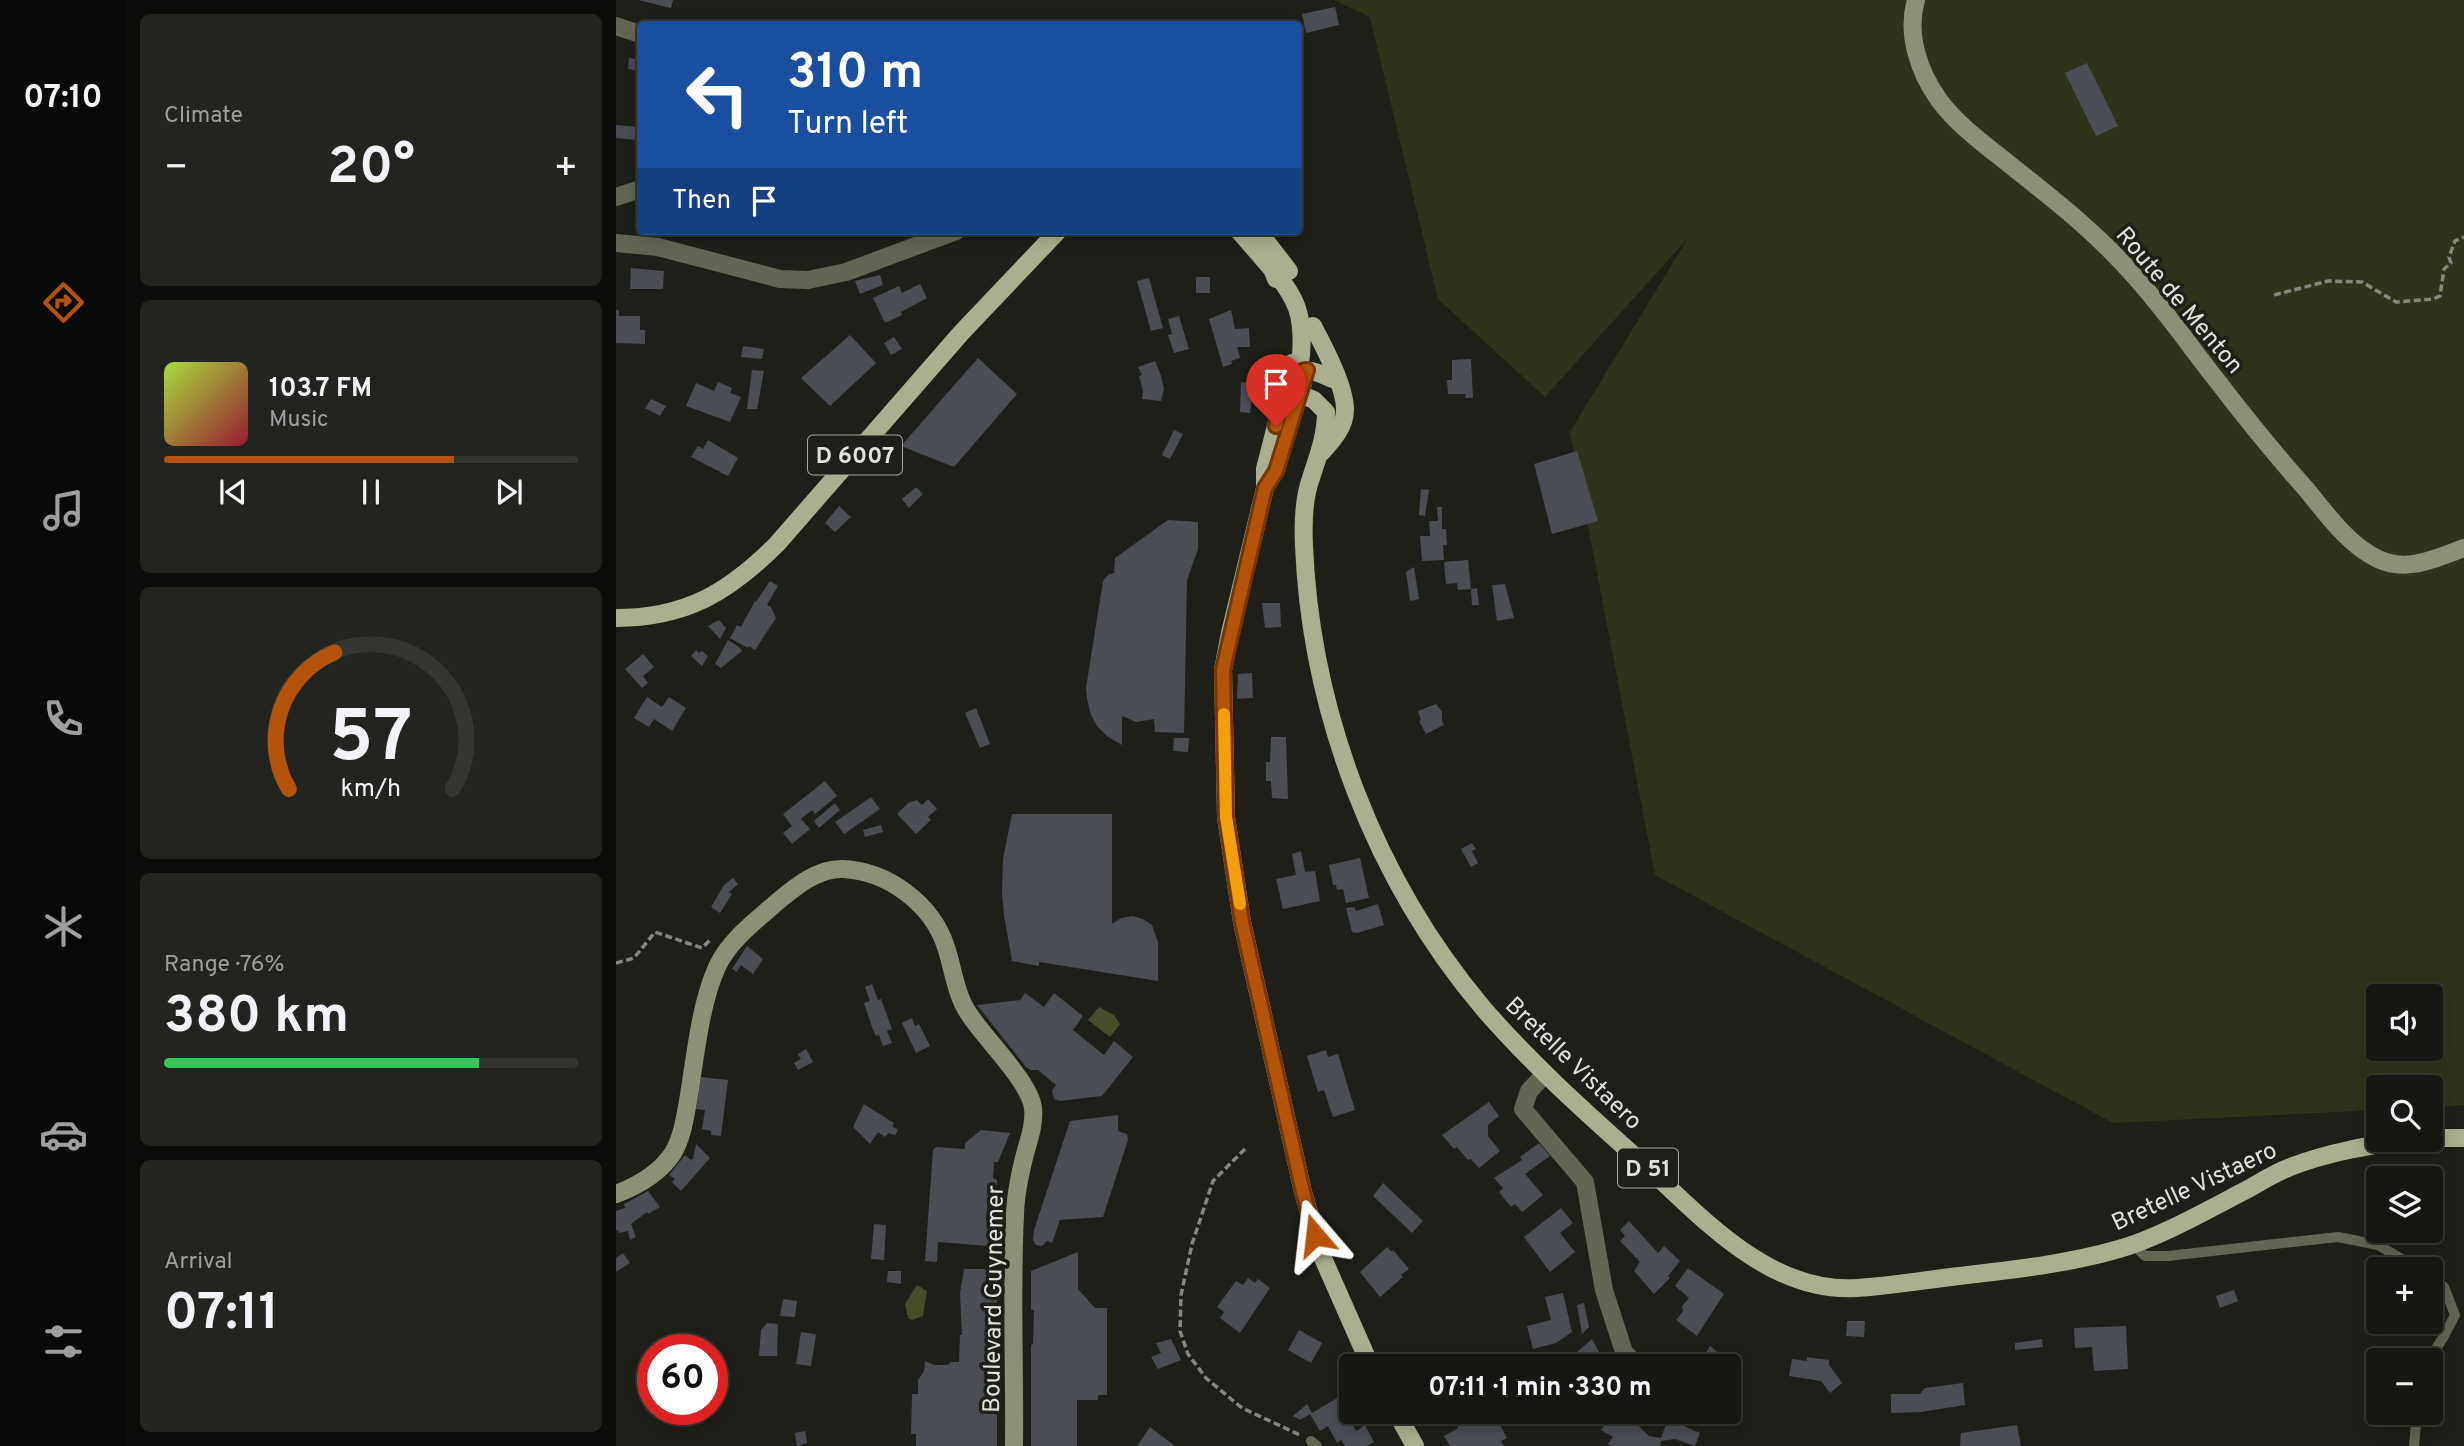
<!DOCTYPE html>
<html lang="en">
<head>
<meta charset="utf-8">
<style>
  body { margin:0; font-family:Overpass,sans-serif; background:#232420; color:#f1f3f6; height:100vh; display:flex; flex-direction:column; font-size:26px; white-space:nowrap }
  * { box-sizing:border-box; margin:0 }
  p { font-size:23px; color:#9e9f9f }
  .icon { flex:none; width:38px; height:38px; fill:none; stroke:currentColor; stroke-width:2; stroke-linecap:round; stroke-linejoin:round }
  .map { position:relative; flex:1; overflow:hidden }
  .details { display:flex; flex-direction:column; gap:14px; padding:14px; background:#0c0d0a; width:490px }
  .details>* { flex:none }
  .banner { position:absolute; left:21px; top:21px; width:665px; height:214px; border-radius:7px; box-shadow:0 4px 18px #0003,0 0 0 2px #353632; background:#1a4fa0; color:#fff; overflow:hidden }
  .fabs { position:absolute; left:1750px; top:984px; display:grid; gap:14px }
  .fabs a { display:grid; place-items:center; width:77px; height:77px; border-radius:7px; background:#161712; box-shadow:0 4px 18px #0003,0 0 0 2px #353632; font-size:35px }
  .speed { position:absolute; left:21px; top:1334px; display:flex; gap:14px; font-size:35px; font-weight:700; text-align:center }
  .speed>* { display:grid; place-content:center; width:91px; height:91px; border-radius:50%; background:#161712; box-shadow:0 4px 18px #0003,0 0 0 2px #353632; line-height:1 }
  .speed .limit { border:10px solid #d22; background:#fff; color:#111 }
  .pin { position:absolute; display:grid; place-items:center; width:60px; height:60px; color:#fff; margin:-72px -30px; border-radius:50% 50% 50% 0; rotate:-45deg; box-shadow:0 0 7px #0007 }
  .pin .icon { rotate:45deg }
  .me { position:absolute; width:77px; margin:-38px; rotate:343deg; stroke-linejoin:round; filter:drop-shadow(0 0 5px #0008) }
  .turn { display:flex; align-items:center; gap:24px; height:147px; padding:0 35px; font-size:32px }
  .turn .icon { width:91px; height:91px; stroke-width:2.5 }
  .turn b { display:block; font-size:49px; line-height:60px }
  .then { display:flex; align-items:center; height:66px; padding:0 35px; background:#0003; gap:14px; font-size:26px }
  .big { font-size:52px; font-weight:700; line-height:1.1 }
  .details .card { flex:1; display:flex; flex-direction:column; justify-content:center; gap:10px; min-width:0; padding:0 24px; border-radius:10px; background:#232420 }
  .details .dial { align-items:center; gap:0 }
  .dial svg { height:182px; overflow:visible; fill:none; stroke:#353632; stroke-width:7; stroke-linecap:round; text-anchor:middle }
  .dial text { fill:#f1f3f6; stroke:none }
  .song { display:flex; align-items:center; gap:21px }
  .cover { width:84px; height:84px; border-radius:10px; background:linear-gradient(135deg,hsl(80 70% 55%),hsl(350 70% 35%)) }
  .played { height:7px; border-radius:4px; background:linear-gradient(90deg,#b45309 70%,#353632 70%) }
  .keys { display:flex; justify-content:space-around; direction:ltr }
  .heat { display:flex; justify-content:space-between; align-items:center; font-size:38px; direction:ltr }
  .charge { height:10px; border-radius:5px; background:linear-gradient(90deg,#34c759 76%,#353632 0) }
  .trip { position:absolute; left:723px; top:1354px; width:402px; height:70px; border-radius:7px; background:#161712; box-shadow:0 4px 18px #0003,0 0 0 2px #353632; font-weight:700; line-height:70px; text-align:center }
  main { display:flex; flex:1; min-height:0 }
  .menu { display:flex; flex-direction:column; width:126px; justify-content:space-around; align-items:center; background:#090907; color:#9e9f9f }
  .menu .icon { width:49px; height:49px }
  .menu .selected { color:#b45309 }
  .menu b { font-size:32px; color:#f1f3f6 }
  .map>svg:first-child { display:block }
</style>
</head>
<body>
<main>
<nav class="menu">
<b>07:10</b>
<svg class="icon selected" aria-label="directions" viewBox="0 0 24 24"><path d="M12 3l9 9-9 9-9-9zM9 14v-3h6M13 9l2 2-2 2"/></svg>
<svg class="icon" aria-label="music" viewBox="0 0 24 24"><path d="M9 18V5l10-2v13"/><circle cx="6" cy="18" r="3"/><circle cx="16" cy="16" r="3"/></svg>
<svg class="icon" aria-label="phone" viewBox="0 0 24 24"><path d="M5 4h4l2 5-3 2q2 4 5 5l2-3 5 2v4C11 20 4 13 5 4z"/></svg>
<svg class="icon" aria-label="climate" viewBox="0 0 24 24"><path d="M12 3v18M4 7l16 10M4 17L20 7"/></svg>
<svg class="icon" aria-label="car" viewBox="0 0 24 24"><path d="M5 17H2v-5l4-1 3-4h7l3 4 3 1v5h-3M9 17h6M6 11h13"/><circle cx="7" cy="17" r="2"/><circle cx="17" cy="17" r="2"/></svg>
<svg class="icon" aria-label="filters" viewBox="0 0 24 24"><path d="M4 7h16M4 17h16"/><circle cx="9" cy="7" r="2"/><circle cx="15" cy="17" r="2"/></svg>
</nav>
<section class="details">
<div class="card"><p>Climate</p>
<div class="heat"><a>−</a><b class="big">20°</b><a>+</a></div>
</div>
<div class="card">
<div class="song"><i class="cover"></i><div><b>103.7 FM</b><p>Music</p></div></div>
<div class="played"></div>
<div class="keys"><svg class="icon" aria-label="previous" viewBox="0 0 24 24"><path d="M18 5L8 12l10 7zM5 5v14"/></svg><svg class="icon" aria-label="pause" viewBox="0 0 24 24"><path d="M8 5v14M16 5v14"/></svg><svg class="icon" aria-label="next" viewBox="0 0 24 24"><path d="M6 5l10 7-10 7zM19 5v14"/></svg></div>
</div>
<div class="card dial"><svg viewBox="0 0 100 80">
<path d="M14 69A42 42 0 1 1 86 69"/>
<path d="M14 69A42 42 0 0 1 34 9" stroke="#b45309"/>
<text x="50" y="56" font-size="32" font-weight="700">57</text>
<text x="50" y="72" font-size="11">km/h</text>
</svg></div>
<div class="card"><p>Range · 76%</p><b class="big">380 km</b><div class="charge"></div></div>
<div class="card"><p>Arrival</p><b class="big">07:11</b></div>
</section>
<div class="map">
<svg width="1848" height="1446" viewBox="0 0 1848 1446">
  <rect width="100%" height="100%" fill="#1e1f18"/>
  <!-- green -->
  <path fill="#30331b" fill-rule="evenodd" d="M718,0H1848V1105L1815,1107V1087H1762V1110L1497,1123L1039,875L954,432L1072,238L929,397L822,299L754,17ZM1762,996H1815V1048H1762Z"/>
  <!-- water -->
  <g fill="#474d29">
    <path d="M483,1007L498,1015L504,1024L494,1037L472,1020Z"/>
    <path d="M301,1285L311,1291L307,1316L296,1320L292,1318L289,1304Z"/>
  </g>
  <!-- building -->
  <g fill="#4a4d54">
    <path d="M22,0H57L55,8Z"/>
    <path d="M719,7L723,25L690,33L686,14Z"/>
    <path d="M13,58L24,60V71L12,69Z"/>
    <path d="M1471,63L1502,126L1480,136L1449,73Z"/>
    <path d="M0,125L21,127L20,140L0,138Z"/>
    <path d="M15,268L48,271L47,289H14Z"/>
    <path d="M264,275L267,285L244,294L239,281Z"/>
    <rect x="580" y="277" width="14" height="16"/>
    <path d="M533,278L547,328L535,331L521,281Z"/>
    <path d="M304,284L311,298L285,312L286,315L269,323L257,298L283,286L286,293Z"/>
    <path d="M0,310H3V316H24V330H29V344L0,343Z"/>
    <path d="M615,310L619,329L633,328L634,347H621L624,358L615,361L616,364L607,367L593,319Z"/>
    <path d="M563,316L573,349L558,353L552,335L556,334L552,319Z"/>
    <path d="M234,335L260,363L214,406L185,378Z"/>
    <path d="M278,337L286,349L275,355L268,343Z"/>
    <path d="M127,346L148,349L146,359L125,357Z"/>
    <path d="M362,358L401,394L338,467L285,446Z"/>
    <path d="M855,359L857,398H849L850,394H832L831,380H836V360Z"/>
    <path d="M539,361L545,376L548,389L545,401L526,399L527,391L523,376L526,375L522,367Z"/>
    <path d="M136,370L148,371L141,409H131Z"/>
    <path d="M102,382L116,388L114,393L125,397L114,422L70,406L80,383L98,391Z"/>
    <path d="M625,382L638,383L634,413L624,412Z"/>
    <path d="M35,399L50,406L44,416L29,408Z"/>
    <path d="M558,430L567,434L554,459L546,455Z"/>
    <path d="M92,440L122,458L112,476L75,457L82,446L87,449Z"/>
    <path d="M961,451L982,521L936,534L918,464Z"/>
    <path d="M299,488H301L307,494L293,508L286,499Z"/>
    <path d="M805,489L813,490L809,516L803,515Z"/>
    <path d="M223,506L235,517L219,532L209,523Z"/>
    <path d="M821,507H826V529H830L831,545H827L828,560L806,561L804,536H814L813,521H822Z"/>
    <path d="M552,520L582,522V549L571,580L568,733L539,732L538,719L520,722L506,716V745L492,737L481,726L475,715L471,699L470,688L487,581L493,574L498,573L499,558Z"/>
    <path d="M852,560L855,589L861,588L863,605H856L855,589L842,590L841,583L830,584L828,562Z"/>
    <path d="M798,567L803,599L794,601L790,572Z"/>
    <path d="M154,581L162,586L151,605L155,607L160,618L139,650L133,646L132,648L114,638L121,625L125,627L139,601L140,602Z"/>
    <path d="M889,584L898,618L881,621L876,585Z"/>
    <path d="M646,603H664L665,627L649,628Z"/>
    <path d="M103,620L110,628L104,639L92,626Z"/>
    <path d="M112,640L123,647L126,651L105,668L99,664Z"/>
    <path d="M80,650L83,653L86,651L92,656L86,666L75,656Z"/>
    <path d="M27,654L38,667L27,676L32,683L26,688L9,669Z"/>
    <path d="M636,673L637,698L621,699L622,674Z"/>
    <path d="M31,697L46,707L53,697L70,708L56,731L38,719L33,727L18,718Z"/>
    <path d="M820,704L826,712V721L828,725L810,734L803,721L805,720L802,711Z"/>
    <path d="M360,708L374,744L364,748L349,713Z"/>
    <path d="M655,737H670L672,799L656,798L655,781H650V762H654Z"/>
    <path d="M558,738H573L572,752L557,751Z"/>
    <path d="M209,781L221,796L199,814L196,810L185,819L194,829L176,844L167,833L176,826L167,814Z"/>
    <path d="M255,797L264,809L228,834L219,822Z"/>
    <path d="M312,799L321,809L312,817L315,820L300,834L281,814L292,803L301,800L306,805Z"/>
    <path d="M219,803L224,810L203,828L198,821Z"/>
    <path d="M396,814H496V924L505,918L516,916L527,919L536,925L542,942V981L423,962V966L396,961L388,915L386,893L387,859Z"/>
    <path d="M265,825L267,832L249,837L247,830Z"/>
    <path d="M856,843L860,849L856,851L862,863L855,867L845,849Z"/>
    <path d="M685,851L689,872L699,871L704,901L667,909L660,879L680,875L676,854Z"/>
    <path d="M744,858L753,898L730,903L727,889L721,890L720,885H717L713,865Z"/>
    <path d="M117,878L122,884L113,892L116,894L104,913L95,907L108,885Z"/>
    <path d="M762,904L768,925L741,933L736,932L730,908L738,907L740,911Z"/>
    <path d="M131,946L147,959L137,974L125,965L121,972L116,969Z"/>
    <path d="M256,984L262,1000L265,999L276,1029L271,1031L276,1043L267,1046L263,1035L260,1036L256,1027L248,1003L254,1001L249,987Z"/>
    <path d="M409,993L428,1007L438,993L467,1016L457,1030L488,1055L498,1041L517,1057L486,1096L444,1101L438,1099L436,1091L440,1085L422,1070H415L410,1067L361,1005L404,1000Z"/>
    <path d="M296,1018L299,1026L303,1024L314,1046L300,1053L286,1023Z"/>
    <path d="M190,1049L197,1062L182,1070L178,1063L185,1059L182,1054Z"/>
    <path d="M710,1050L712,1057L722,1054L739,1110L717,1117L708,1090L702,1092L691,1056Z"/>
    <path d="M85,1077L112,1080L105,1136L95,1135V1131L86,1129L89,1110L80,1109Z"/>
    <path d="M873,1102L883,1116L872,1125V1136L884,1151L863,1168L855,1159L852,1160L841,1147L838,1149L826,1135Z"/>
    <path d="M248,1104L278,1123L276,1126L282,1130L279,1135L272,1133L269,1137L262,1132L254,1144L237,1127Z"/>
    <path d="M502,1115V1131L511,1134L512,1140L487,1217L444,1220L436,1243L431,1241L426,1246L420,1245L417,1240L418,1230L454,1121Z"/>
    <path d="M365,1130L394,1133L382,1162H378L377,1178L381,1180V1185L378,1188H373L370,1220L377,1222L378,1226L374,1230L372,1246L322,1242L321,1262L309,1261L317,1150L320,1147L349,1149V1143Z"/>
    <path d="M923,1143L934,1156L909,1174L927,1195L906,1212L899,1204L895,1207L883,1192L887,1188L878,1178L906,1160L904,1157Z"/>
    <path d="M80,1144L94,1158L65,1191L56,1182L59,1179L53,1175L69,1155L75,1160L77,1159Z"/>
    <path d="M767,1183L807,1221L796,1233L757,1196Z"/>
    <path d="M32,1191L44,1207L32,1214L31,1212L15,1224L20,1237L14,1240L12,1231L3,1233L2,1230L0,1231V1211L9,1208L8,1204Z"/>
    <path d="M945,1208L957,1223L944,1233L959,1252L934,1272L908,1237Z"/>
    <path d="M1013,1221L1042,1253L1048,1246L1064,1261L1052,1276L1054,1278L1038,1294L1018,1271L1024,1262L1004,1241L1009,1236L1004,1230Z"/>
    <path d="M258,1224L270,1225L268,1260L255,1259Z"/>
    <path d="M771,1247L776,1252L777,1250L793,1269L785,1275L787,1277L764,1297L744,1272Z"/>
    <path d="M462,1252V1289L479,1308H491V1395H482V1400H461V1446H415V1345L417,1344L418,1310H415V1271Z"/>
    <path d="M7,1253L14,1263L0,1272V1258Z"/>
    <path d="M1072,1268L1108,1294L1081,1336L1060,1320L1067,1311L1066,1306L1073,1298L1059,1286Z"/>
    <path d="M348,1269H381V1446H300V1434H295L296,1394H302V1380L308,1371L309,1361L318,1365H332L335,1362H343L344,1335H346L344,1293Z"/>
    <path d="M272,1271H285V1284L271,1282Z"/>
    <path d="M632,1278L639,1283L642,1279L654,1288L624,1333L604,1318L608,1312L601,1307L620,1281L627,1285Z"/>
    <path d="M1618,1290L1622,1301L1604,1308L1600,1296Z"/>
    <path d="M947,1293L956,1332L940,1343L917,1349L911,1326L935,1320L929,1297Z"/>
    <path d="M167,1299L181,1301L179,1317L164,1316Z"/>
    <path d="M968,1303L973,1327L966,1334L961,1305Z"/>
    <path d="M1231,1321H1249L1248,1337L1230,1336Z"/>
    <path d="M151,1323L162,1324L161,1356H143L145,1330Z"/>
    <path d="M1510,1326L1512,1369L1478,1371L1476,1347L1459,1348L1458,1328Z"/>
    <path d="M683,1330L706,1343L695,1363L672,1350Z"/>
    <path d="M185,1332L200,1334L195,1366L180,1364Z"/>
    <path d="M555,1339L565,1360L542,1369L535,1357L545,1353L540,1343Z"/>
    <path d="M976,1339L983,1352L966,1367H944Z"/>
    <path d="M1426,1339L1427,1347L1399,1350V1343Z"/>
    <path d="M1094,1346L1110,1359H1121V1386H1113V1367H1081Z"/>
    <path d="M1191,1357L1213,1360V1365L1226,1383L1214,1393L1205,1381L1173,1376L1176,1359L1191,1361Z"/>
    <path d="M1347,1383L1349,1405L1305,1412L1275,1413V1394H1304L1309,1388Z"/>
    <path d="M723,1397L740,1431L749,1425L758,1442L751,1446H729L725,1440L721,1443L712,1426L704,1431L694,1414Z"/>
    <path d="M691,1404L696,1413L684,1420L677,1416Z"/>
    <path d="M841,1412H869L874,1421L880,1417L891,1438L885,1441L888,1446H834L828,1436L842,1428L835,1416Z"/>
    <path d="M940,1412H942L945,1420L929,1425L928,1415L935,1418Z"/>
    <path d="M992,1412H999L1008,1420L1011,1415L1033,1436L1045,1438L1052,1419L1084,1433L1079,1446L1059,1439L1045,1441L1044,1446H995L992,1444L997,1437L985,1430L991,1421Z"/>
    <path d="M1401,1425L1405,1446H1344L1345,1433Z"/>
    <path d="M534,1427L559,1446H521Z"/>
    <path d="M189,1431L191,1443L181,1446L179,1433Z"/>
  </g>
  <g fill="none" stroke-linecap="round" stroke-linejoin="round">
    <!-- path -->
    <g stroke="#858680" stroke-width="3.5" stroke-dasharray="7 3.5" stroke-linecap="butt">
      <path d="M1658,295L1712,281L1746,282L1780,302L1817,299L1824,296L1828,269L1835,263L1833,257L1839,241L1848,237"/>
      <path d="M0,963L18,958L39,932L86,948L95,939"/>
      <path d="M629,1149L597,1181L576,1244L565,1295L564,1331L572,1354L590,1378L626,1408L684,1435"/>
    </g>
    <!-- service -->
    <g stroke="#636656" stroke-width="10">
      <path d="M1517,1244L1529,1256H1552L1722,1237L1762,1245L1803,1269"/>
      <path d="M1813,1360L1828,1336L1839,1315L1828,1287L1815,1277"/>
      <path d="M695,1441L701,1446"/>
      <path d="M1798,1446L1801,1412"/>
    </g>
    <!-- minor -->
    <g stroke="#636656" stroke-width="18">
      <path d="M0,26L24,34"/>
      <path d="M0,197L24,189"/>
      <path d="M0,243L42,247L164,279L192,280L230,272L340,231"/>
      <path d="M929,1074L913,1091L907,1109L969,1182L988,1290L1008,1352L1022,1367"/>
    </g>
    <!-- secondary -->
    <g stroke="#8b9076" stroke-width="18">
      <path d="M1300,0C1290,34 1303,72 1323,100C1343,127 1372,147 1398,168C1441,202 1484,236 1520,278C1549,310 1573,345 1599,378C1628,416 1658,453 1690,489C1710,513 1732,545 1762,559C1791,573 1820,558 1848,548"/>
      <path d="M0,1194C21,1186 44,1173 57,1153C66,1138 69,1118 72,1101C79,1060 84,1004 101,967C113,941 138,922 160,903C178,888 201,868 227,869C272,871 316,904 330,947C337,968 340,996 353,1014C368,1038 414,1082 417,1108C419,1127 411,1144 407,1162C403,1179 399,1198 399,1216C395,1292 399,1369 398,1446"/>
    </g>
    <!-- primary -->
    <g stroke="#aab08f" stroke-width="18">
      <path d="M623,231L656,269L660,279"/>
      <path d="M642,231L673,271"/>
      <path d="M656,269C681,298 688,316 685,355C683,370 681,380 684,394L698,400L710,412C710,436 702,456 695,478C688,497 687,525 688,546C695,712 759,880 867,1008C917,1066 975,1117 1032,1168C1089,1221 1156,1294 1241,1288C1275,1286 1309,1280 1343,1276C1396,1270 1451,1264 1503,1249C1545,1237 1595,1208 1634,1188C1646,1181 1659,1173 1672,1168C1711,1152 1756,1145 1797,1139"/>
      <path d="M697,326C708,347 729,386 729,410C729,427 716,441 705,453"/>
      <path d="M676,363L649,469V488L614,633L607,670L610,817L626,922L687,1192L706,1256L755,1367"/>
      <path d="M675,378C690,363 705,375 722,381"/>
      <path d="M666,447L687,384"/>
      <path d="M0,618C70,618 113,592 161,544L346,332L442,231"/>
      <path d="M1815,1138H1848"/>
      <path d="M780,1412L799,1446"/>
    </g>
  </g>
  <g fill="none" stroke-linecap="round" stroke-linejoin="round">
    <defs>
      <path id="route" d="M660,426C665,405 666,373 691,370L660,471L649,488L611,652L607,670L610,817L626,922L687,1192L699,1235"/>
    </defs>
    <!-- route casing -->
    <use href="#route" stroke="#753606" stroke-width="18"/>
    <!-- route -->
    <use href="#route" stroke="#b45309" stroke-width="12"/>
    <!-- slow -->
    <path stroke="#f59e0b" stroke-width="12" d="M608,714L610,817L624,904"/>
  </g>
  <g text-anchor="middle" stroke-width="7" stroke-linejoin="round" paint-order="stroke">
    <!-- shield labels -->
    <g fill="#1e1f18" stroke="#a6a8a2" stroke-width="2">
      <rect x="192" y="435.5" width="94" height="39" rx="5"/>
      <rect x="1002" y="1148.5" width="60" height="39" rx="5"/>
    </g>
    <g font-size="23" font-weight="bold" fill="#e1e2dd">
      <text x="239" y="463">D 6007</text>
      <text x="1032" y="1176">D 51</text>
    </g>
    <!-- street labels -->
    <g font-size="24" fill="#e1e2dd" stroke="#1e1f18">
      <text transform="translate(1564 300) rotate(50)" y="8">Route de Menton</text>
      <text transform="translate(958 1063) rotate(44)" y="8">Bretelle Vistaero</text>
      <text transform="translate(1578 1186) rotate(-25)" y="8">Bretelle Vistaero</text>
      <text transform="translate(377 1299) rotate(-89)" y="8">Boulevard Guynemer</text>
    </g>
  </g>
</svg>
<div class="fabs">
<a><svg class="icon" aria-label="sound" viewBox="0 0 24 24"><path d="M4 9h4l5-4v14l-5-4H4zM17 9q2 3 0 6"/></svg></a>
<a><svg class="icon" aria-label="search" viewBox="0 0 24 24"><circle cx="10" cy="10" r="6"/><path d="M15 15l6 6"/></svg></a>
<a><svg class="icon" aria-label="layers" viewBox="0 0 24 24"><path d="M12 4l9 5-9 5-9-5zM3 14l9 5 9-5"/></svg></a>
<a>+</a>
<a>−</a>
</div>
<div class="speed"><div class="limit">60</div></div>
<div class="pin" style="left:660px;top:426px;background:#d93025"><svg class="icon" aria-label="arrive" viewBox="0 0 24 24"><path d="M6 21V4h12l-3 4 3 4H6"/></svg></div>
<svg class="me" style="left:699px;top:1235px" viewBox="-20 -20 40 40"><path d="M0-17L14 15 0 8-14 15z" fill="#b45309" stroke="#fff" stroke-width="4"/></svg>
<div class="trip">07:11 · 1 min · 330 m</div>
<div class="banner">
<div class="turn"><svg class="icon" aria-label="left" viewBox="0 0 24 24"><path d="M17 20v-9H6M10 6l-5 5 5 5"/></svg><div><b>310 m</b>Turn left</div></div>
<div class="then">Then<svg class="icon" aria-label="arrive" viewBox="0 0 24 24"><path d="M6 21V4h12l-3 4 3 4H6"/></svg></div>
</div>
</div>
</main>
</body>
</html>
